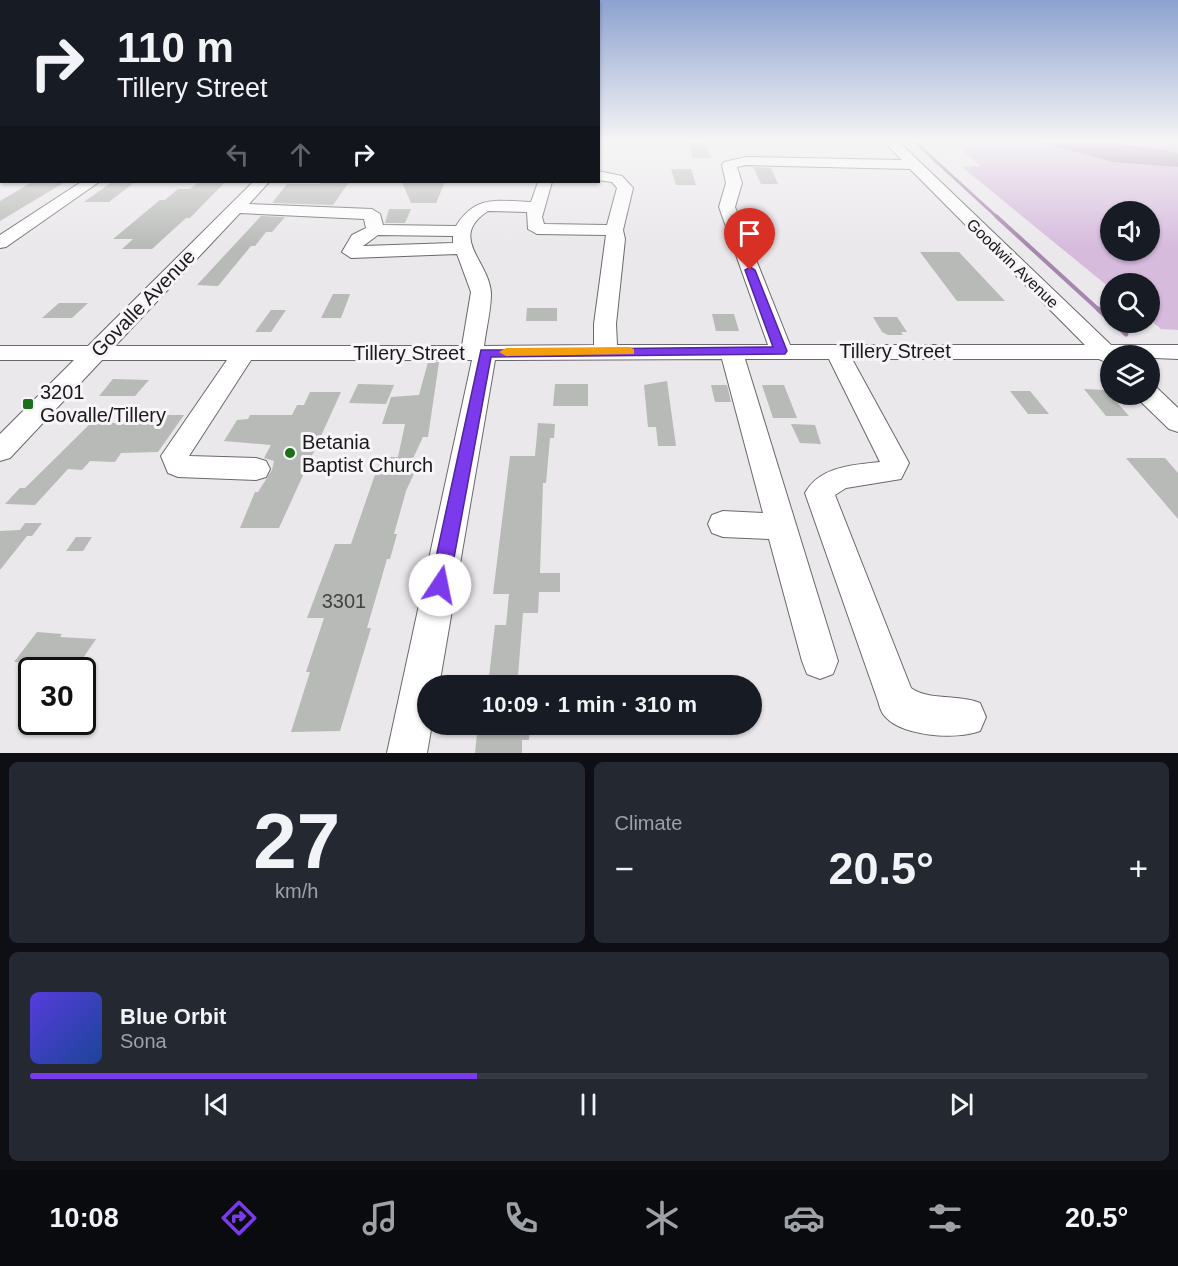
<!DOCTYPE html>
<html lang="en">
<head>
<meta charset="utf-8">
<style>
  body { margin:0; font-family:Helvetica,sans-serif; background:#242831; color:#f1f3f6; height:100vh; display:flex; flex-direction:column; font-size:22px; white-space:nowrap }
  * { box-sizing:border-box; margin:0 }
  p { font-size:20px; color:#9ea1a6 }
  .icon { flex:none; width:33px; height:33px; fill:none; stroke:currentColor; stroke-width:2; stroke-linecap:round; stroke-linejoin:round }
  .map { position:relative; height:753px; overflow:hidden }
  .sheet { display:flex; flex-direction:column; gap:9px; padding:9px; background:#0d0f14; flex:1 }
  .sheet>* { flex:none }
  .guide { position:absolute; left:0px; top:0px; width:600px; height:183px; box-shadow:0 2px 4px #0004; background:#171b24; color:#f1f3f6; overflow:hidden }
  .fabs { position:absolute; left:1100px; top:201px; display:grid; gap:12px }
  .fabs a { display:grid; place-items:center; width:60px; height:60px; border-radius:50%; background:#171b24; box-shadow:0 2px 4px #0004; font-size:30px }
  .speed { position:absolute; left:18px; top:657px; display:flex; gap:12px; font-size:30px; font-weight:700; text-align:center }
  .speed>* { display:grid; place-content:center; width:78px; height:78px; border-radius:50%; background:#171b24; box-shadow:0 2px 4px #0004; line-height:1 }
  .speed .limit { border:3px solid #111; border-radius:9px; background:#fff; color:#111 }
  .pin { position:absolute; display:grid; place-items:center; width:51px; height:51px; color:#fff; margin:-62px -26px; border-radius:50% 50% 50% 0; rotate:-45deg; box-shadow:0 0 6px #0007 }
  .pin .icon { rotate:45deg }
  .me { position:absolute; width:66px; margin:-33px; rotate:11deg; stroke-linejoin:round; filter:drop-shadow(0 0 4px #0008) }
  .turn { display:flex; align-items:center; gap:21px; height:126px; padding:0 18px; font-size:27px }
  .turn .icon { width:78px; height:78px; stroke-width:2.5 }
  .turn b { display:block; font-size:42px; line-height:51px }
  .lanes { display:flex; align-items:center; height:57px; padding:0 18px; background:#0003; justify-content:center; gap:30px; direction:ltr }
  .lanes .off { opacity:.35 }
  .big { font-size:45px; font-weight:800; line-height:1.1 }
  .sheet .widget { flex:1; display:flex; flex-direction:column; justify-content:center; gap:9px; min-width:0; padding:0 21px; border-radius:9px; background:#242831 }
  .sheet .dial { align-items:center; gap:0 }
  .dial b { font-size:78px; line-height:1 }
  .song { display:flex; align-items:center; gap:18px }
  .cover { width:72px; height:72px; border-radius:9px; background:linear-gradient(135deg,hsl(250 70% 55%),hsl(220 70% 35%)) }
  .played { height:6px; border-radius:3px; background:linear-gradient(90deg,#7c3aed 40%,#363941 40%) }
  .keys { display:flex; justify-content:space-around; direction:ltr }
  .heat { display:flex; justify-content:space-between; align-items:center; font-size:33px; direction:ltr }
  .sheet .tiles { flex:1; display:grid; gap:9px; grid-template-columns:1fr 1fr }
  .widget:last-child { grid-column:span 2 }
  .trip { position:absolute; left:417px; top:675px; width:345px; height:60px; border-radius:30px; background:#171b24; box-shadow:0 2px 4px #0004; font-weight:800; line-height:60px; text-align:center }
  .tabs { display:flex; height:96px; justify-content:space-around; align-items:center; background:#090b0e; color:#9ea1a6 }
  .tabs .icon { width:42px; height:42px }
  .tabs .selected { color:#7c3aed }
  .tabs b { font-size:27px; color:#f1f3f6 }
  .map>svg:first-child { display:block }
</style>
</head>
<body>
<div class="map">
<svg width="1178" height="753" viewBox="0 0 1178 753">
  <rect width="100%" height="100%" fill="#ebe8eb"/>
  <!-- green -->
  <path fill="#d6bbdd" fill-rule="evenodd" d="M953,142H1178V330L1161,329L1149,319V284H1110V288L962,167L980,166ZM1110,212H1149V250H1110Z"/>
  <!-- water -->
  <path fill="#a586ad" d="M1039,142C1086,142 1132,142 1178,153V167L1113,162Z"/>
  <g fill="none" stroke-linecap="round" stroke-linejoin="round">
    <!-- stream-far2 -->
    <path stroke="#a586ad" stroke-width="3" d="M915,142L998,218"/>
    <!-- stream-far1 -->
    <path stroke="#a586ad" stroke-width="4" d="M996,216L1100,311"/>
    <!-- stream -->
    <g stroke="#a586ad" stroke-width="5">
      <path d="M1098,309L1110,320"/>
      <path d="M1113,322L1126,334"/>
    </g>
  </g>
  <!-- building -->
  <g fill="#b7bab6">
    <path d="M688,142H705L711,158H693Z"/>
    <path d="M753,167L771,168L778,184H761Z"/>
    <path d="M671,169H691L696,185H676Z"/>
    <path d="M32,182H65L0,221V201Z"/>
    <path d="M112,182H135L109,202H84Z"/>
    <path d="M199,182H225L190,218H186L152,249H122L133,239H113L160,200H165L178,189H190Z"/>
    <path d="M322,182H349L333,205L272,203L287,184H320Z"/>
    <path d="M402,182H445L436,203H411Z"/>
    <path d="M389,209H411L405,223H385Z"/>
    <path d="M261,216L285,217L272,232H266L255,246H251L218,286L197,285Z"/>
    <path d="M920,252H959L1005,301H957Z"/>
    <path d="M333,294H350L341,318H321Z"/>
    <path d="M59,303H88L72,318H42Z"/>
    <path d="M527,308H557V321H526Z"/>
    <path d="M271,310H286L271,332H255Z"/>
    <path d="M712,314H734L739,331H716Z"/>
    <path d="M873,317H897L907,332H901L903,335H888L882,332Z"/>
    <path d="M428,362H439L428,437H423L409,467H417L406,491L394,534H397L390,559H387L367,628H371L340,731L291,732L310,672H306L324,618H307L335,544H351L379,463H389L390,457H398L405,424H382L391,397L419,395Z"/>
    <path d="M113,379L149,380L135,396H99Z"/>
    <path d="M667,381L676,446H658L656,427H648L644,385Z"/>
    <path d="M358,384L394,385L386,404L349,403Z"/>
    <path d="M555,384H588V406H553Z"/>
    <path d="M711,385H727L731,402H715Z"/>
    <path d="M762,385H784L797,418H773Z"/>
    <path d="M1084,389L1106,390L1129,416H1106Z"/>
    <path d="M1010,391H1030L1049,414H1028Z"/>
    <path d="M310,392H341L279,528H240L255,492H258L272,470L274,461L264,458L271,445L224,441L237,420L248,419L250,415H292L297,405H304Z"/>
    <path d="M162,415H184L158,452L121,453L115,462L90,461L82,470L68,469L35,505L5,504L20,488H25L93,421L123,424L127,419L158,421Z"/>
    <path d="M538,423L555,424L554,438H550L546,483H543L540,573H560V592H539L538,613H523L518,676H489L495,625H506L509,594H493L510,456H535Z"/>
    <path d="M791,424L815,425L821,444L800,443Z"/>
    <path d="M1126,458H1165L1178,473V519Z"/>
    <path d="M25,523H42L32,536H27L0,570V531L20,530Z"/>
    <path d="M76,537H92L83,551H66Z"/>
    <path d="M37,632L62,634L60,637L96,639L79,664L14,662Z"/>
    <path d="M478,724H530L529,740H522V753H475Z"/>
  </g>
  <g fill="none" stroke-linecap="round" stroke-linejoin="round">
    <defs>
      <g id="minor">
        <path d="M884,142H899L1111,345H1178V359L1110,356V364L1099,359H852L909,463L901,479L846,488L835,495L911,688C929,701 959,694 980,703L986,717L980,731C957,740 899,737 883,714C881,711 879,705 878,701L805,493C820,466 853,465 880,462L829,359H745L838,661L833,674L820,679L807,674L802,661L769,539L723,537L712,533L708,524L712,515L723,511L763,513L722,359L495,360L439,686H428V724H432L427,753H387L472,360H251L189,456L256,458L266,461L270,469L266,477L256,480L178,477L168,473L161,456L227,360H102L10,458L0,461V434L74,360H0V346H88L253,182H269L249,204L372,209L380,214L383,225L456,226C476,194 497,201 531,202L538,182H552L542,217L544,224L607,225L617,188L612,182L598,180V171L622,176L633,188L623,230L625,239L616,324L617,345H768L719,207L726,183L722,165L724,162L746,157L902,160ZM746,165L910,169L1085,345H790L735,207L742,183L737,167ZM488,211L527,212L528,229L537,234L606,235L594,324V345L484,346C486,329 491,310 491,294C490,261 447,238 488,211ZM240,213L364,219L366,228L352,235L342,252L351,258L457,254L471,292L462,346H115ZM378,235L453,236V243L363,246Z"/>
        <rect x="0" y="157" width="2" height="8"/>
        <path d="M81,182H99L6,247L0,248V235Z"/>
        <path d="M1149,386L1157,388L1178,408V432L1169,429L1139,400L1136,394H1149Z"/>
      </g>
    </defs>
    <!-- minor casing -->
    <use href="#minor" stroke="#6a686b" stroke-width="2"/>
    <!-- minor -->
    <use href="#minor" fill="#fff" fill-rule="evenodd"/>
  </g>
  <!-- sky -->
  <linearGradient id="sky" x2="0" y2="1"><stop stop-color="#8da2d0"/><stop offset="0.57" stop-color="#f6f5f6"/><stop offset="1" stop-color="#f6f5f6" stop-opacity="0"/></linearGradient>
  <rect width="1178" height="248" fill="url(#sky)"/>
  <!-- route -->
  <path fill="#7c3aed" stroke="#51269a" stroke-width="1.5" d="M750,267L755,270L787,351L785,354L491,357L449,585L446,591L440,593L433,591L430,585L481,350L773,347L745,270Z"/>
  <!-- slow -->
  <path fill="#f59e0b" d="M629,347L634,349V354L506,356L499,352L506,348Z"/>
  <!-- markers -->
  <g fill="#1b7019" stroke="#f8f5f9" stroke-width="2">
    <rect x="22" y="398" width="12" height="12" rx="3"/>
    <circle cx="290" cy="453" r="6"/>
  </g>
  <g text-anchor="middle" stroke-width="6" stroke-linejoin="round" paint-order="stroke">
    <!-- far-street labels -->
    <g font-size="16" fill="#1b1a1b" stroke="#f8f5f9">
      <text transform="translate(1013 263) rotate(44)" y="6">Goodwin Avenue</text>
    </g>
    <!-- street labels -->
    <g font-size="20" fill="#1b1a1b" stroke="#f8f5f9">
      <text transform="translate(143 303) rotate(-46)" y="7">Govalle Avenue</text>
      <text x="895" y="358">Tillery Street</text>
      <text x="409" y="360">Tillery Street</text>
    </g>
    <!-- poi labels -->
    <g font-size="20" fill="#1b1a1b" stroke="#f8f5f9" text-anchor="start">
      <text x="40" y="399">3201<tspan x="40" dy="23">Govalle/Tillery</tspan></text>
      <text x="302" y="449">Betania<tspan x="302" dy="23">Baptist Church</tspan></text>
    </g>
    <!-- near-number labels -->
    <g font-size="20" fill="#424242">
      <text x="344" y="608">3301</text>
    </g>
  </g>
</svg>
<div class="fabs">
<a><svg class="icon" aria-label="sound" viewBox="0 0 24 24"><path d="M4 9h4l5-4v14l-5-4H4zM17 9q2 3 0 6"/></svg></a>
<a><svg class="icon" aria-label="search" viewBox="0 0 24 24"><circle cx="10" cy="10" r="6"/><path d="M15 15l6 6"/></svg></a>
<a><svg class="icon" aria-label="layers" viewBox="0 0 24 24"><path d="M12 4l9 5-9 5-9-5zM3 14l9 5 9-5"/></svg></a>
</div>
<div class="speed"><div class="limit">30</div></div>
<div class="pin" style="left:750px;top:270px;background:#d93025"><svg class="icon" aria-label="arrive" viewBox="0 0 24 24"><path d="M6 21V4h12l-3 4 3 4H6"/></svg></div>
<svg class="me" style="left:440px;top:585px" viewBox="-20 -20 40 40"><circle r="19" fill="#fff"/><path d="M0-13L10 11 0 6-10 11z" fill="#7c3aed"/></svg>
<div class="trip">10:09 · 1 min · 310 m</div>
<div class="guide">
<div class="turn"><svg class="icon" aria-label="right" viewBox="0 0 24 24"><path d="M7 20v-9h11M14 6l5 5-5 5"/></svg><div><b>110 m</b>Tillery Street</div></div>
<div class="lanes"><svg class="icon off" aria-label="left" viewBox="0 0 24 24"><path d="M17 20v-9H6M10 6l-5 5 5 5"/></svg><svg class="icon off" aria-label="ahead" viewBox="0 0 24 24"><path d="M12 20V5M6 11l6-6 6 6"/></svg><svg class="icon" aria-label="right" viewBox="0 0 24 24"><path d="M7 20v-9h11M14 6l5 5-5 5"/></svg></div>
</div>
</div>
<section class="sheet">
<div class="tiles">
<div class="widget dial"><b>27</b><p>km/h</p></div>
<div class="widget"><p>Climate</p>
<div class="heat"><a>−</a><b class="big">20.5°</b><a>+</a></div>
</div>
<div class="widget">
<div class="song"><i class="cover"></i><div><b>Blue Orbit</b><p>Sona</p></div></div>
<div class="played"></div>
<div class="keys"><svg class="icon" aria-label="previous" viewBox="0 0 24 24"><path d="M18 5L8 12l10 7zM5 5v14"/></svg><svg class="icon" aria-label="pause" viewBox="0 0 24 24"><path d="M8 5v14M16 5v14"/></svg><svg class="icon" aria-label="next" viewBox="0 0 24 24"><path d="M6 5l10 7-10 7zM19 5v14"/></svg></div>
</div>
</div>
</section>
<nav class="tabs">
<b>10:08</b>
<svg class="icon selected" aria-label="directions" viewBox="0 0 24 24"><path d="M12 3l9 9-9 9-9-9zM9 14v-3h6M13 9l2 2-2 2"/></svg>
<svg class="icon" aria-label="music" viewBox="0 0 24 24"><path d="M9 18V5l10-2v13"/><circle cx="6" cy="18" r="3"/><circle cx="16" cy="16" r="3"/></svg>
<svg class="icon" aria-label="phone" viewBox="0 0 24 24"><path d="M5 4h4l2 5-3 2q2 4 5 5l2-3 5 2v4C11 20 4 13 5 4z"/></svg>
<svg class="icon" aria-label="climate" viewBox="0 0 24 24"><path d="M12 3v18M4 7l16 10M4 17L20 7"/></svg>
<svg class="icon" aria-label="car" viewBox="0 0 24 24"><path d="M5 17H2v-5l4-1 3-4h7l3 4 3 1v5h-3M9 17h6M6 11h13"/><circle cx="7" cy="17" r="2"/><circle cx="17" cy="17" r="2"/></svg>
<svg class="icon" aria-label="filters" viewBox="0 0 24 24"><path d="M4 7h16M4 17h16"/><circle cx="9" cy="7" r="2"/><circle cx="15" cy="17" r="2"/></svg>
<b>20.5°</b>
</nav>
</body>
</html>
